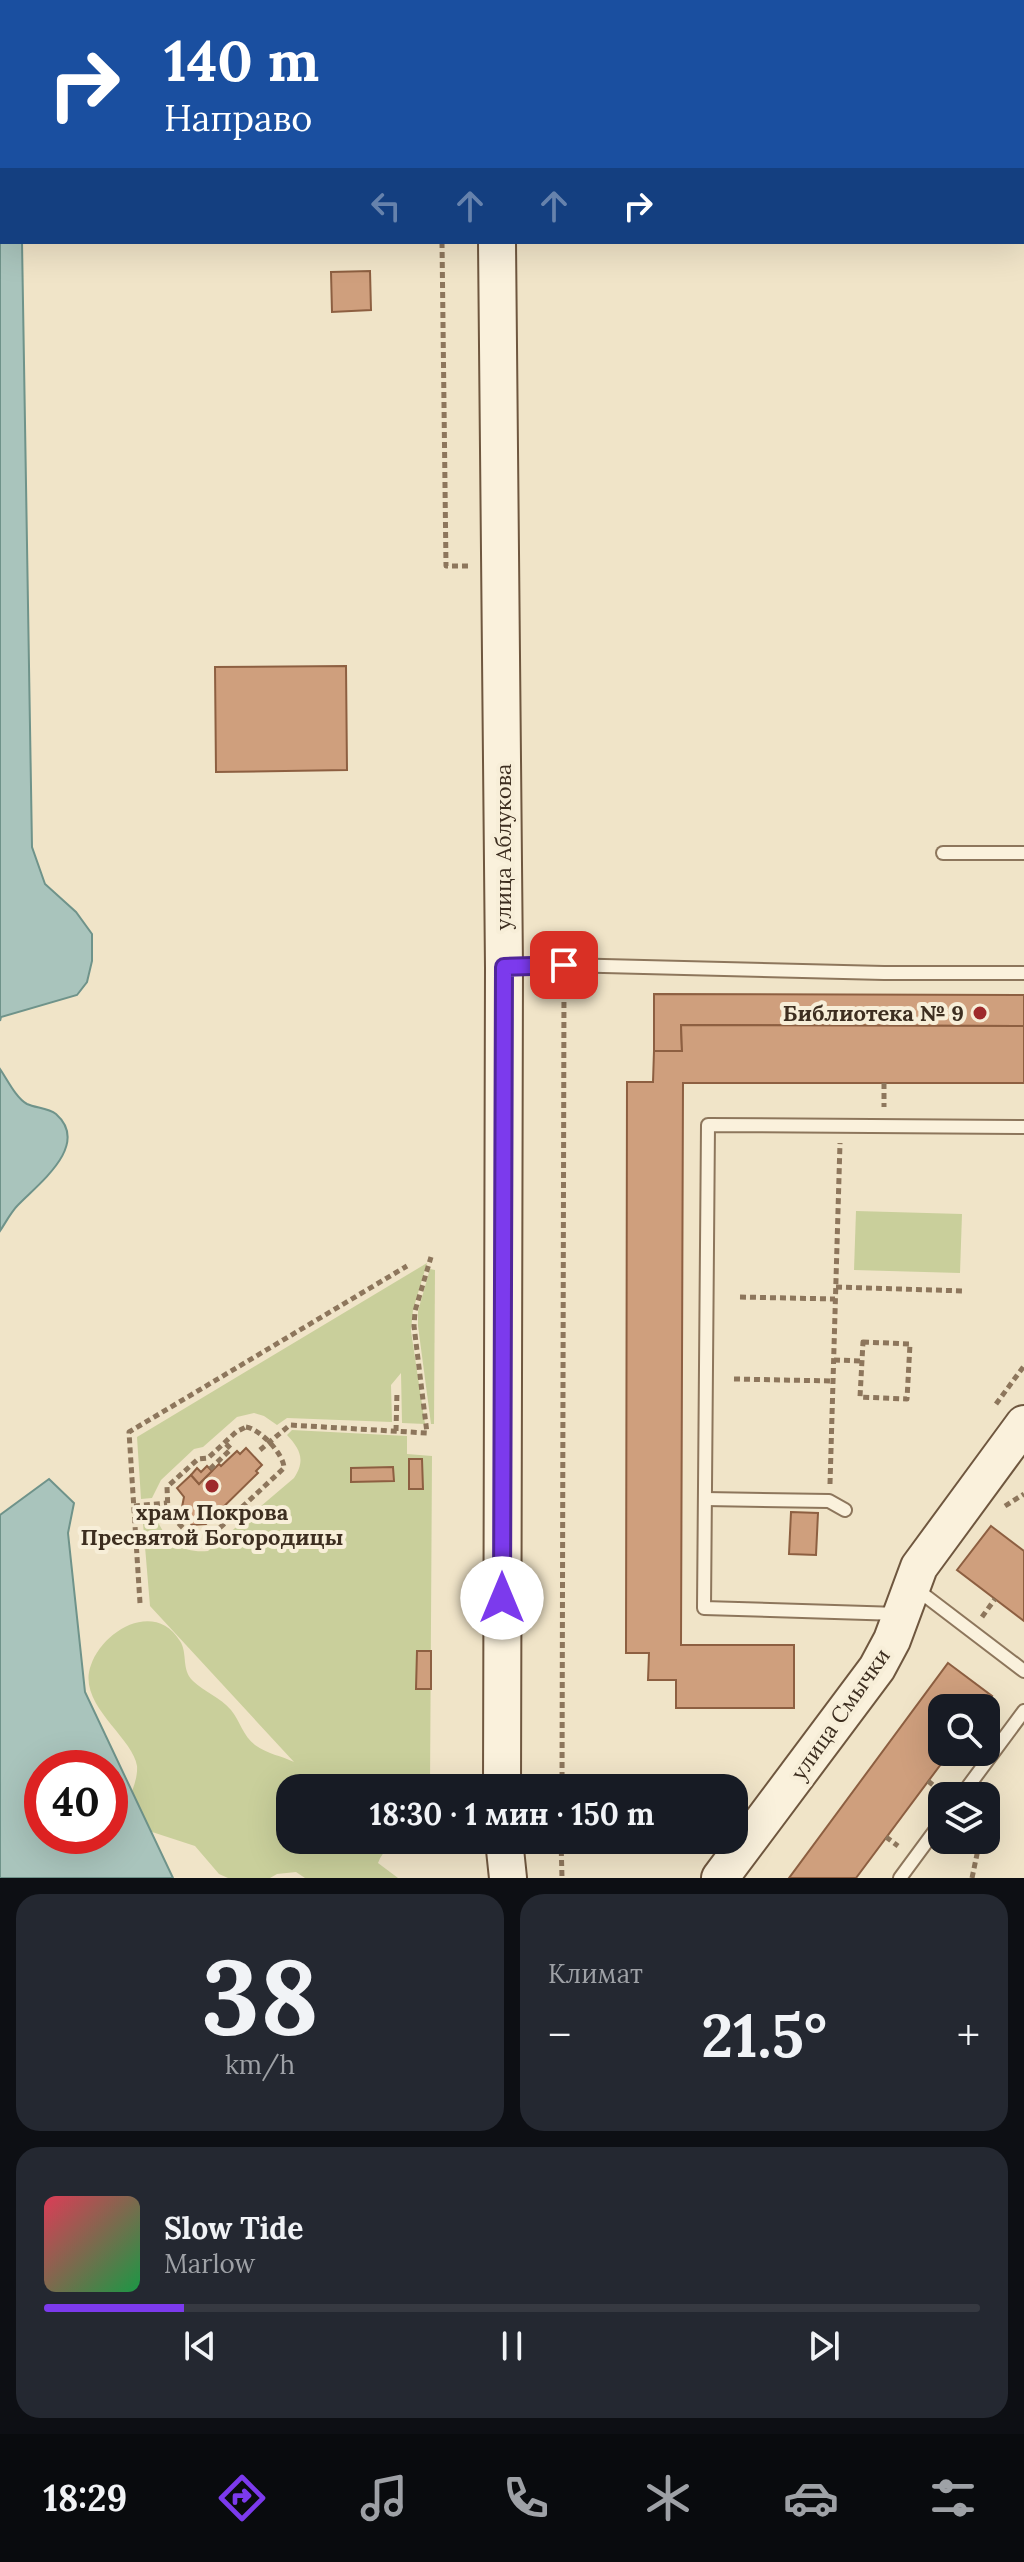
<!DOCTYPE html>
<html lang="ru">
<head>
<meta charset="utf-8">
<style>
  body { margin:0; font-family:Lora,serif; background:#242831; color:#f1f3f6; height:100vh; display:flex; flex-direction:column; font-size:30px; white-space:nowrap }
  * { box-sizing:border-box; margin:0 }
  p { font-size:26px; color:#9ea1a6 }
  .icon { flex:none; width:44px; height:44px; fill:none; stroke:currentColor; stroke-width:2; stroke-linecap:round; stroke-linejoin:round }
  .map { position:relative; height:1878px; overflow:hidden }
  .side { display:flex; flex-direction:column; gap:16px; padding:16px; background:#0d0f14; flex:1 }
  .side>* { flex:none }
  .top-card { position:absolute; left:0px; top:0px; width:1024px; height:244px; box-shadow:0 8px 32px #0002; background:#1a4fa0; color:#fff; overflow:hidden }
  .tools { position:absolute; left:928px; top:1694px; display:grid; gap:16px }
  .tools a { display:grid; place-items:center; width:72px; height:72px; border-radius:16px; background:#171b24; box-shadow:0 8px 32px #0002; font-size:40px }
  .speed { position:absolute; left:24px; top:1750px; display:flex; gap:16px; font-size:40px; font-weight:700; text-align:center }
  .speed>* { display:grid; place-content:center; width:104px; height:104px; border-radius:50%; background:#171b24; box-shadow:0 8px 32px #0002; line-height:1 }
  .speed .limit { border:12px solid #d22; background:#fff; color:#111 }
  .pin { position:absolute; display:grid; place-items:center; width:68px; height:68px; color:#fff; margin:-34px; border-radius:16px; box-shadow:0 4px 12px #0006 }
  .me { position:absolute; width:88px; margin:-44px; rotate:0deg; stroke-linejoin:round; filter:drop-shadow(0 0 6px #0008) }
  .turn { display:flex; align-items:center; gap:28px; height:168px; padding:0 32px; font-size:36px }
  .turn .icon { width:104px; height:104px; stroke-width:2.5 }
  .turn b { display:block; font-size:56px; line-height:68px }
  .lanes { display:flex; align-items:center; height:76px; padding:0 32px; background:#0003; justify-content:center; gap:40px; direction:ltr }
  .lanes .off { opacity:.35 }
  .big { font-size:60px; font-weight:800; line-height:1.1 }
  .side .tile { flex:1; display:flex; flex-direction:column; justify-content:center; gap:12px; min-width:0; padding:0 28px; border-radius:24px; background:#242831 }
  .side .dial { align-items:center; gap:0 }
  .dial b { font-size:104px; line-height:1 }
  .song { display:flex; align-items:center; gap:24px }
  .cover { width:96px; height:96px; border-radius:12px; background:linear-gradient(135deg,hsl(350 70% 55%),hsl(140 70% 35%)) }
  .played { height:8px; border-radius:4px; background:linear-gradient(90deg,#7c3aed 15%,#363941 15%) }
  .keys { display:flex; justify-content:space-around; direction:ltr }
  .heat { display:flex; justify-content:space-between; align-items:center; font-size:44px; direction:ltr }
  .side .tiles { flex:1; display:grid; gap:16px; grid-template-columns:1fr 1fr }
  .tile:last-child { grid-column:span 2 }
  .trip { position:absolute; left:276px; top:1774px; width:472px; height:80px; border-radius:24px; background:#171b24; box-shadow:0 8px 32px #0002; font-weight:800; line-height:80px; text-align:center }
  .tabs { display:flex; height:128px; justify-content:space-around; align-items:center; background:#090b0e; color:#9ea1a6 }
  .tabs .icon { width:56px; height:56px }
  .tabs .current { color:#7c3aed }
  .tabs b { font-size:36px; color:#f1f3f6 }
  .map>svg:first-child { display:block }
</style>
</head>
<body>
<div class="map">
<svg width="1024" height="1878" viewBox="0 0 1024 1878">
  <rect width="100%" height="100%" fill="#f0e4c8"/>
  <!-- green -->
  <g fill="#c9cf9b">
    <path d="M856,1211L962,1214L960,1273L854,1270Z"/>
    <path d="M427,1263L413,1310L411,1331L425,1424L402,1423L401,1373L391,1385L392,1422L287,1418L277,1425L264,1416L254,1413L237,1417L203,1447L194,1449L161,1480L152,1498L141,1499L137,1437Z"/>
    <path d="M430,1269L435,1270L434,1424H431L418,1326V1311Z"/>
    <path d="M292,1430L407,1436V1454L432,1456L430,1788H320L316,1784L317,1788H290V1840H405C393,1846 383,1849 378,1863L398,1878H305L296,1872L277,1874L270,1878H228L219,1874L195,1846L146,1830L128,1802C132,1791 138,1778 137,1766C133,1737 76,1704 91,1665C103,1630 155,1600 180,1641C188,1653 181,1670 193,1681C204,1692 220,1697 231,1710C240,1721 243,1736 255,1745C267,1754 282,1756 294,1762L150,1606L142,1511L153,1509C161,1536 178,1554 208,1551L294,1478C306,1460 300,1449 287,1435Z"/>
  </g>
  <!-- water -->
  <g fill="#a9c4bc" stroke="#6f938a" stroke-width="2" fill-rule="evenodd">
    <path d="M0,0H18L2,2V242H22L32,847L45,884L76,912L92,934V961L87,982L77,995L1,1017L0,1021Z"/>
    <path d="M0,1069C7,1079 16,1098 27,1104C36,1108 48,1108 56,1114C91,1145 38,1184 18,1205C11,1212 6,1222 0,1231Z"/>
    <path d="M49,1479L74,1503L68,1533L85,1692L173,1878H0V1515ZM110,1768V1836H42V1768Z"/>
  </g>
  <!-- building -->
  <g fill="#cf9f7d" stroke="#8d5f41" stroke-width="2">
    <path d="M370,271L371,310L332,312L331,272Z"/>
    <path d="M346,666L347,770L216,772L215,667Z"/>
    <path d="M654,994L1024,995V1026L681,1025L682,1051H654Z"/>
    <path d="M681,1025L1024,1026V1083H683L681,1645H794V1708H676V1680H648L649,1653H626L627,1082H653L654,1051H682Z"/>
    <path d="M246,1448L262,1465L256,1471L258,1473L206,1524L192,1525L181,1512L184,1497L177,1488L191,1475L199,1484L219,1464L221,1466L237,1451L240,1454Z"/>
    <path d="M409,1459H422L423,1489H409Z"/>
    <path d="M207,1466L212,1471L199,1484L191,1475L197,1468L201,1472Z"/>
    <path d="M393,1467L394,1481L351,1482V1468Z"/>
    <path d="M791,1512L818,1513L816,1555L789,1554Z"/>
    <path d="M991,1526L1024,1551V1621L957,1570Z"/>
    <path d="M417,1651H431V1689H416Z"/>
    <path d="M948,1663L992,1696L982,1708H942V1752H950L856,1878H789Z"/>
  </g>
  <g fill="none" stroke-linecap="round" stroke-linejoin="round">
    <defs>
      <g id="lane">
        <path d="M398,0V2"/>
        <path d="M943,853H1024"/>
        <path d="M507,967L564,965L884,973H1024"/>
        <path d="M705,1499L829,1501L845,1510"/>
        <path d="M915,1588L1024,1671"/>
        <path d="M899,1614L704,1608L708,1125L1024,1127"/>
        <path d="M961,1796L1024,1711"/>
        <path d="M900,1878L942,1821"/>
      </g>
      <g id="secondary">
        <path d="M495,0V2"/>
        <path d="M497,242L504,967L502,1788"/>
        <path d="M504,1840L508,1878"/>
        <path d="M720,1878L877,1668L892,1640L919,1567L1024,1424"/>
      </g>
    </defs>
    <!-- lane casing -->
    <use href="#lane" stroke="#8d765c" stroke-width="16"/>
    <!-- secondary casing -->
    <use href="#secondary" stroke="#6f573f" stroke-width="40"/>
    <!-- path -->
    <g stroke="#8d765c" stroke-width="5" stroke-dasharray="6 4" stroke-linecap="butt">
      <path d="M95,0V2"/>
      <path d="M440,0V2"/>
      <path d="M442,242L446,566H469"/>
      <path d="M884,1083V1107"/>
      <path d="M836,1287L964,1291"/>
      <path d="M740,1297L835,1299"/>
      <path d="M863,1342L910,1344L907,1399L860,1397Z"/>
      <path d="M834,1360L862,1361"/>
      <path d="M734,1379L833,1381"/>
      <path d="M996,1404L1024,1366"/>
      <path d="M246,1427C260,1429 284,1454 284,1468L211,1536C193,1545 179,1523 168,1511L167,1487L198,1459L208,1458L236,1432Z"/>
      <path d="M396,1431L397,1391"/>
      <path d="M260,1450L290,1425L427,1433L414,1326L415,1311L431,1257"/>
      <path d="M210,1469L231,1449L225,1443"/>
      <path d="M830,1484L840,1143"/>
      <path d="M134,1506L167,1503"/>
      <path d="M1005,1506L1024,1494"/>
      <path d="M140,1603L129,1432L407,1266"/>
      <path d="M982,1617L995,1599"/>
      <path d="M928,1781L943,1793"/>
      <path d="M562,1788L564,985"/>
      <path d="M986,1804V1812"/>
      <path d="M886,1837L898,1846"/>
      <path d="M561,1840L562,1878"/>
      <path d="M972,1878L980,1840"/>
    </g>
    <!-- lane -->
    <use href="#lane" stroke="#faf1dc" stroke-width="12"/>
    <!-- secondary -->
    <use href="#secondary" stroke="#faf1dc" stroke-width="36"/>
  </g>
  <g fill="none" stroke-linecap="round" stroke-linejoin="round">
    <defs>
      <path id="route" d="M502,1598L504,967L564,965"/>
    </defs>
    <!-- route casing -->
    <use href="#route" stroke="#51269a" stroke-width="20"/>
    <!-- route -->
    <use href="#route" stroke="#7c3aed" stroke-width="14"/>
  </g>
  <!-- markers -->
  <g fill="#9e2a2b" stroke="#f7eed8" stroke-width="3">
    <circle cx="980" cy="1013" r="8"/>
    <circle cx="212" cy="1486" r="8"/>
  </g>
  <g text-anchor="middle" stroke-width="8" stroke-linejoin="round" paint-order="stroke">
    <!-- street labels -->
    <g font-size="22" fill="#3d2e20" stroke="#f7eed8">
      <text transform="translate(503 847) rotate(-90)" y="8">улица Аблукова</text>
      <text transform="translate(840 1714) rotate(-55)" y="8">улица Смычки</text>
    </g>
    <!-- poi labels -->
    <g font-size="22" font-weight="bold" fill="#3d2e20" stroke="#f7eed8" text-anchor="end">
      <text x="964" y="1021">Библиотека № 9</text>
      <text x="212" y="1520" text-anchor="middle">храм Покрова<tspan x="212" dy="25">Пресвятой Богородицы</tspan></text>
    </g>
  </g>
</svg>
<div class="tools">
<a><svg class="icon" aria-label="search" viewBox="0 0 24 24"><circle cx="10" cy="10" r="6"/><path d="M15 15l6 6"/></svg></a>
<a><svg class="icon" aria-label="layers" viewBox="0 0 24 24"><path d="M12 4l9 5-9 5-9-5zM3 14l9 5 9-5"/></svg></a>
</div>
<div class="speed"><div class="limit">40</div></div>
<div class="pin" style="left:564px;top:965px;background:#d93025"><svg class="icon" aria-label="arrive" viewBox="0 0 24 24"><path d="M6 21V4h12l-3 4 3 4H6"/></svg></div>
<svg class="me" style="left:502px;top:1598px" viewBox="-20 -20 40 40"><circle r="19" fill="#fff"/><path d="M0-13L10 11 0 6-10 11z" fill="#7c3aed"/></svg>
<div class="trip">18:30 · 1 мин · 150 m</div>
<div class="top-card">
<div class="turn"><svg class="icon" aria-label="right" viewBox="0 0 24 24"><path d="M7 20v-9h11M14 6l5 5-5 5"/></svg><div><b>140 m</b>Направо</div></div>
<div class="lanes"><svg class="icon off" aria-label="left" viewBox="0 0 24 24"><path d="M17 20v-9H6M10 6l-5 5 5 5"/></svg><svg class="icon off" aria-label="ahead" viewBox="0 0 24 24"><path d="M12 20V5M6 11l6-6 6 6"/></svg><svg class="icon off" aria-label="ahead" viewBox="0 0 24 24"><path d="M12 20V5M6 11l6-6 6 6"/></svg><svg class="icon" aria-label="right" viewBox="0 0 24 24"><path d="M7 20v-9h11M14 6l5 5-5 5"/></svg></div>
</div>
</div>
<section class="side">
<div class="tiles">
<div class="tile dial"><b>38</b><p>km/h</p></div>
<div class="tile"><p>Климат</p>
<div class="heat"><a>−</a><b class="big">21.5°</b><a>+</a></div>
</div>
<div class="tile">
<div class="song"><i class="cover"></i><div><b>Slow Tide</b><p>Marlow</p></div></div>
<div class="played"></div>
<div class="keys"><svg class="icon" aria-label="previous" viewBox="0 0 24 24"><path d="M18 5L8 12l10 7zM5 5v14"/></svg><svg class="icon" aria-label="pause" viewBox="0 0 24 24"><path d="M8 5v14M16 5v14"/></svg><svg class="icon" aria-label="next" viewBox="0 0 24 24"><path d="M6 5l10 7-10 7zM19 5v14"/></svg></div>
</div>
</div>
</section>
<nav class="tabs">
<b>18:29</b>
<svg class="icon current" aria-label="directions" viewBox="0 0 24 24"><path d="M12 3l9 9-9 9-9-9zM9 14v-3h6M13 9l2 2-2 2"/></svg>
<svg class="icon" aria-label="music" viewBox="0 0 24 24"><path d="M9 18V5l10-2v13"/><circle cx="6" cy="18" r="3"/><circle cx="16" cy="16" r="3"/></svg>
<svg class="icon" aria-label="phone" viewBox="0 0 24 24"><path d="M5 4h4l2 5-3 2q2 4 5 5l2-3 5 2v4C11 20 4 13 5 4z"/></svg>
<svg class="icon" aria-label="climate" viewBox="0 0 24 24"><path d="M12 3v18M4 7l16 10M4 17L20 7"/></svg>
<svg class="icon" aria-label="car" viewBox="0 0 24 24"><path d="M5 17H2v-5l4-1 3-4h7l3 4 3 1v5h-3M9 17h6M6 11h13"/><circle cx="7" cy="17" r="2"/><circle cx="17" cy="17" r="2"/></svg>
<svg class="icon" aria-label="filters" viewBox="0 0 24 24"><path d="M4 7h16M4 17h16"/><circle cx="9" cy="7" r="2"/><circle cx="15" cy="17" r="2"/></svg>
</nav>
</body>
</html>
